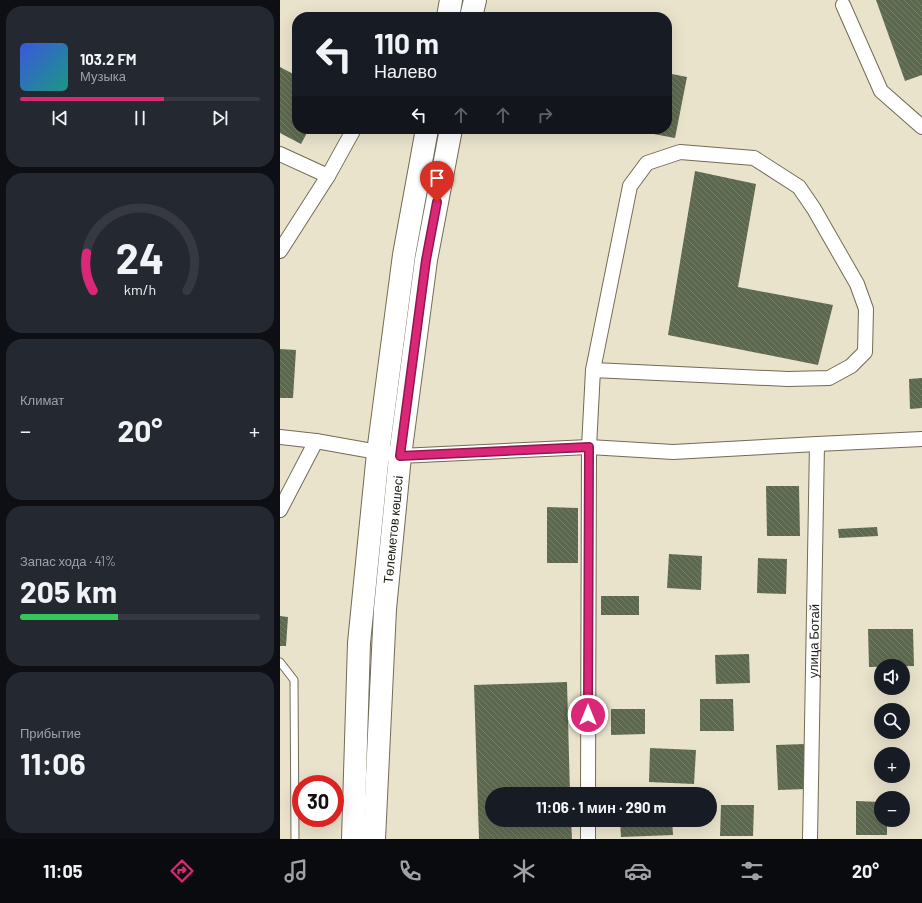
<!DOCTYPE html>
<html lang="ru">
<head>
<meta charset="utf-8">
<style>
  body { margin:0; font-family:Barlow,sans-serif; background:#242831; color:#f1f3f6; height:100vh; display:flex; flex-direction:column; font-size:15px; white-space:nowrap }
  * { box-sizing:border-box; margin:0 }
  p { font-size:13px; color:#9ea1a6 }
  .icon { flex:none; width:22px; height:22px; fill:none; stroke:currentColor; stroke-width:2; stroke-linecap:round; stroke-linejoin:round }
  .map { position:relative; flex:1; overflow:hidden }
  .panel { display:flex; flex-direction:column; gap:6px; padding:6px; background:#0d0f14; width:280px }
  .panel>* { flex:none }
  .hud { position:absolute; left:12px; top:12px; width:380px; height:122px; border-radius:16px; box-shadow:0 4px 16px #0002; background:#171b24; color:#f1f3f6; overflow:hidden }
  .controls { position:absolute; left:594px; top:659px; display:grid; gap:8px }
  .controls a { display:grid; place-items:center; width:36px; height:36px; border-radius:50%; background:#171b24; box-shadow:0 4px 16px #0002; font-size:20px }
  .speed { position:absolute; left:12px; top:775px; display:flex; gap:8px; font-size:20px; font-weight:700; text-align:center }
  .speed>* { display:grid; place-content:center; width:52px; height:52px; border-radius:50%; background:#171b24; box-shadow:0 4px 16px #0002; line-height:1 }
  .speed .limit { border:6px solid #d22; background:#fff; color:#111 }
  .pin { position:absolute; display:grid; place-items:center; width:34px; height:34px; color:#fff; margin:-41px -17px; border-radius:50% 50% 50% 0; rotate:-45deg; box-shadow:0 0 4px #0007 }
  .pin .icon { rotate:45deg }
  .me { position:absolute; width:44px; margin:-22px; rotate:0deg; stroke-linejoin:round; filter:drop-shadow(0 0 3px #0008) }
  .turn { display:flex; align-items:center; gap:14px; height:84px; padding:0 16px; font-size:18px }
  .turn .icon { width:52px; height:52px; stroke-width:2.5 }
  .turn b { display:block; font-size:28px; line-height:34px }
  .lanes { display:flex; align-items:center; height:38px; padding:0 16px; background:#0003; justify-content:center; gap:20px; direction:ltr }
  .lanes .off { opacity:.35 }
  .big { font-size:30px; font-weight:700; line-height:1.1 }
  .panel .tile { flex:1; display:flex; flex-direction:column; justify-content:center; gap:6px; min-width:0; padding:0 14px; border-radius:16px; background:#242831 }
  .panel .dial { align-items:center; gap:0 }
  .dial svg { height:104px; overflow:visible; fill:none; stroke:#363941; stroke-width:7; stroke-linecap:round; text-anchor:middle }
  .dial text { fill:#f1f3f6; stroke:none }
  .song { display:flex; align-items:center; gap:12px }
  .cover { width:48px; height:48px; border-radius:6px; background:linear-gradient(135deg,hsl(230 70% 55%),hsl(170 70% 35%)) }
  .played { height:4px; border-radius:2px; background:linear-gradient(90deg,#db2777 60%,#363941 60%) }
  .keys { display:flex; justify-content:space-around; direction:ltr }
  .heat { display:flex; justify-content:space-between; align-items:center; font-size:22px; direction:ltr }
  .charge { height:6px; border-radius:3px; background:linear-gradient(90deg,#34c759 41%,#363941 0) }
  .trip { position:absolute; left:205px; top:787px; width:232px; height:40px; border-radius:20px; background:#171b24; box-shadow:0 4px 16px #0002; font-weight:700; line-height:40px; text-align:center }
  .dock { display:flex; height:64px; justify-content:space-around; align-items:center; background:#090b0e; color:#9ea1a6 }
  .dock .icon { width:28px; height:28px }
  .dock .selected { color:#db2777 }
  .dock b { font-size:18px; color:#f1f3f6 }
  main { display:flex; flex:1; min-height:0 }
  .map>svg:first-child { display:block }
</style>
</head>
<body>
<main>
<section class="panel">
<div class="tile">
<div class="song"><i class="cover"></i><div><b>103.2 FM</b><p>Музыка</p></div></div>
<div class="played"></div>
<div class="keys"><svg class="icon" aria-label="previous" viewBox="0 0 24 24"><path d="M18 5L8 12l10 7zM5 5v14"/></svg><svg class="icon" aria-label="pause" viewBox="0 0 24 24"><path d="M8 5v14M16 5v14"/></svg><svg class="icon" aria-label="next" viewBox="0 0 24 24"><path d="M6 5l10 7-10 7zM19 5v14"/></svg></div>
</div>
<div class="tile dial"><svg viewBox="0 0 100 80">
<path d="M14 69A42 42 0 1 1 86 69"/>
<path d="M14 69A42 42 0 0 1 9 40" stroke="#db2777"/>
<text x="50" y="56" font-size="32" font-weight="700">24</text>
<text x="50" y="72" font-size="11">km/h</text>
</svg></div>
<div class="tile"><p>Климат</p>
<div class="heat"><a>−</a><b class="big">20°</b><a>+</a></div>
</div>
<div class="tile"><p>Запас хода · 41%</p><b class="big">205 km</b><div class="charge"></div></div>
<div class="tile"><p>Прибытие</p><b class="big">11:06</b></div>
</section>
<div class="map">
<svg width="642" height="839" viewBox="0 0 642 839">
  <defs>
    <pattern id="building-back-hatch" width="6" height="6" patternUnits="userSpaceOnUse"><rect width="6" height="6" fill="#5d694e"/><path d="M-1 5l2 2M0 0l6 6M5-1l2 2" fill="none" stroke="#747d68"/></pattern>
  </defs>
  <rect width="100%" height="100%" fill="#e9e3cc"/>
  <!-- building -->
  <g fill="url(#building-back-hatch)">
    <path d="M596,0H642V75L625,81Z"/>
    <path d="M0,67L17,76V129H29L21,144L0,133Z"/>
    <path d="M387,73L407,77L395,138L352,130L387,129Z"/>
    <path d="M415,171L476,184L458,287L553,305L538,365L388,335Z"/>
    <path d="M0,349L16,350L13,398H0Z"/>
    <path d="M642,378V408L630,409L629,379Z"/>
    <path d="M486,486H519L520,536H487Z"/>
    <path d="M267,507L298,508V563H267Z"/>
    <path d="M597,527L598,536L559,538L558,529Z"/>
    <path d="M389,554L422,556L421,590L387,588Z"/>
    <path d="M478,558L507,559L506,594L477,593Z"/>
    <rect x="321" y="596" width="38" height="19"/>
    <path d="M0,616L8,617L6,646H0Z"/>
    <path d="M588,629H633L634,666L589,667Z"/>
    <path d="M469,654L470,683L436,684L435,655Z"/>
    <path d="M287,682L290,794H212V820H291L292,839H199L194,685Z"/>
    <path d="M420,699H453L454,731H420Z"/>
    <path d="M331,709H365V734L331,735Z"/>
    <path d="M525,744L527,789L498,790L496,745Z"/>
    <path d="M370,748L416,750L414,784L369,782Z"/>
    <path d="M576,801L601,802V820H607V835H576Z"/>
    <path d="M441,805H474L473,836H440Z"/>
    <path d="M340,820H392L393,835L341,837Z"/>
  </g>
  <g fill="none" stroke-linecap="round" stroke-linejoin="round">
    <defs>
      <path id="lane" d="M0,662L14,680L15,839"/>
      <g id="street">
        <path d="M563,5L601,91L642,127"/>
        <path d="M0,154L48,176"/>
        <path d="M0,251L48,176L74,129"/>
        <path d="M0,437L36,441L120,456L309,447L393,452L537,444L642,439"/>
        <path d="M0,510L36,441"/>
        <path d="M308,794L309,447L313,370L350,186L367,163L400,152L474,158L519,187L534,209L577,284L586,309L585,352L571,366L549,378L508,379L313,370"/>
        <path d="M308,839V820"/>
        <path id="s1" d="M530,839L537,444"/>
      </g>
      <g id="primary">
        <path d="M168,17L171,0"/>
        <path d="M191,17L195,0"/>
        <path d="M73,839L79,643L98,453L124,255L147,129"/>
        <path id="s2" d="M94,839L105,609L120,456L146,260L171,129"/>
      </g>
    </defs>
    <!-- lane casing -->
    <use href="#lane" stroke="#716b57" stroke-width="9"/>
    <!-- street casing -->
    <use href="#street" stroke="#716b57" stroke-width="16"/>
    <!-- primary casing -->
    <use href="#primary" stroke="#716b57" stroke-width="24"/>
    <!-- lane -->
    <use href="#lane" stroke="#fff" stroke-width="7"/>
    <!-- street -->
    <use href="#street" stroke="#fff" stroke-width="14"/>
    <!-- primary -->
    <use href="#primary" stroke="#fff" stroke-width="22"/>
  </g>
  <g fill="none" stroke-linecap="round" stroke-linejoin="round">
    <defs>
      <path id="route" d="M157,202L146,260L120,456L309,447L308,715"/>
    </defs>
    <!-- route casing -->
    <use href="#route" stroke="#8e194d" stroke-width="10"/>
    <!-- route -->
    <use href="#route" stroke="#db2777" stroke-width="7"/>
  </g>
  <g text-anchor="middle" stroke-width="4" stroke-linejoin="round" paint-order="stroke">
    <!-- street labels -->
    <g font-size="13" fill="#1c1a11" stroke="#e9e3cc">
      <text dy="5" stroke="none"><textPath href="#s2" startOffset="310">Төлеметов көшесі</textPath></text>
      <text dy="5" stroke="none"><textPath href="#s1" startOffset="198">улица Ботай</textPath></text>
    </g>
  </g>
</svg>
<div class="controls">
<a><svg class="icon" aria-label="sound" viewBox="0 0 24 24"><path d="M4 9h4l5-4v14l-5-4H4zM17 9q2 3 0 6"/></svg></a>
<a><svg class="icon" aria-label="search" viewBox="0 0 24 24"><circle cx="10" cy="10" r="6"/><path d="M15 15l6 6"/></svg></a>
<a>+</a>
<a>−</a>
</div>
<div class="speed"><div class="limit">30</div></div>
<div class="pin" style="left:157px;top:202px;background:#d93025"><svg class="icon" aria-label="arrive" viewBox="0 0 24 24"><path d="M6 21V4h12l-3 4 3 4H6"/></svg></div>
<svg class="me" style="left:308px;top:715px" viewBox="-20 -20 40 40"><circle r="17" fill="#db2777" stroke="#fff" stroke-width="3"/><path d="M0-11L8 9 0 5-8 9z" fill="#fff"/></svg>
<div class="trip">11:06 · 1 мин · 290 m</div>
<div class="hud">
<div class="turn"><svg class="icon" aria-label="left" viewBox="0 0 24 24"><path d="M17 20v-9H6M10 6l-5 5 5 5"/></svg><div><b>110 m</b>Налево</div></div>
<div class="lanes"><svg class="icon" aria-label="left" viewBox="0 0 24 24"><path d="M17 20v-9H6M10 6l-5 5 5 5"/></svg><svg class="icon off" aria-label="ahead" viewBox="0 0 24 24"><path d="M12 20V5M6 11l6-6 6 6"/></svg><svg class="icon off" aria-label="ahead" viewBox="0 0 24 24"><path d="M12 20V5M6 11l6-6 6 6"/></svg><svg class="icon off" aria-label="right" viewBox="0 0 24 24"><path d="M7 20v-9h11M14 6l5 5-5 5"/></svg></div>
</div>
</div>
</main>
<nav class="dock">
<b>11:05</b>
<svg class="icon selected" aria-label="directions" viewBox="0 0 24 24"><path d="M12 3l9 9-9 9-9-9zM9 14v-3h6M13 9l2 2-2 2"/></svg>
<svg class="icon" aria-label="music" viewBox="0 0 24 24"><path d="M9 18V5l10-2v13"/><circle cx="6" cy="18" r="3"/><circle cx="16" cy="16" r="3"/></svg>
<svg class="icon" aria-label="phone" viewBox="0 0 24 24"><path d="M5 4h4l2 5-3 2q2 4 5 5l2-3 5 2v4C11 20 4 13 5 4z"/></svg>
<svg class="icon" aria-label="climate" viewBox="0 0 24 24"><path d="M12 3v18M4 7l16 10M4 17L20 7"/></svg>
<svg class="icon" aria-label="car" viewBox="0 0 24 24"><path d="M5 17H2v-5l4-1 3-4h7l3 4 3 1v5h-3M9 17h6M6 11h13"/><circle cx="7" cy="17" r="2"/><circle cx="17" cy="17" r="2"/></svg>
<svg class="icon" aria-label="filters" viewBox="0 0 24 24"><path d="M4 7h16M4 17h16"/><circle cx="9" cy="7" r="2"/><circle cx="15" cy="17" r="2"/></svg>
<b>20°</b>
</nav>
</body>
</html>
